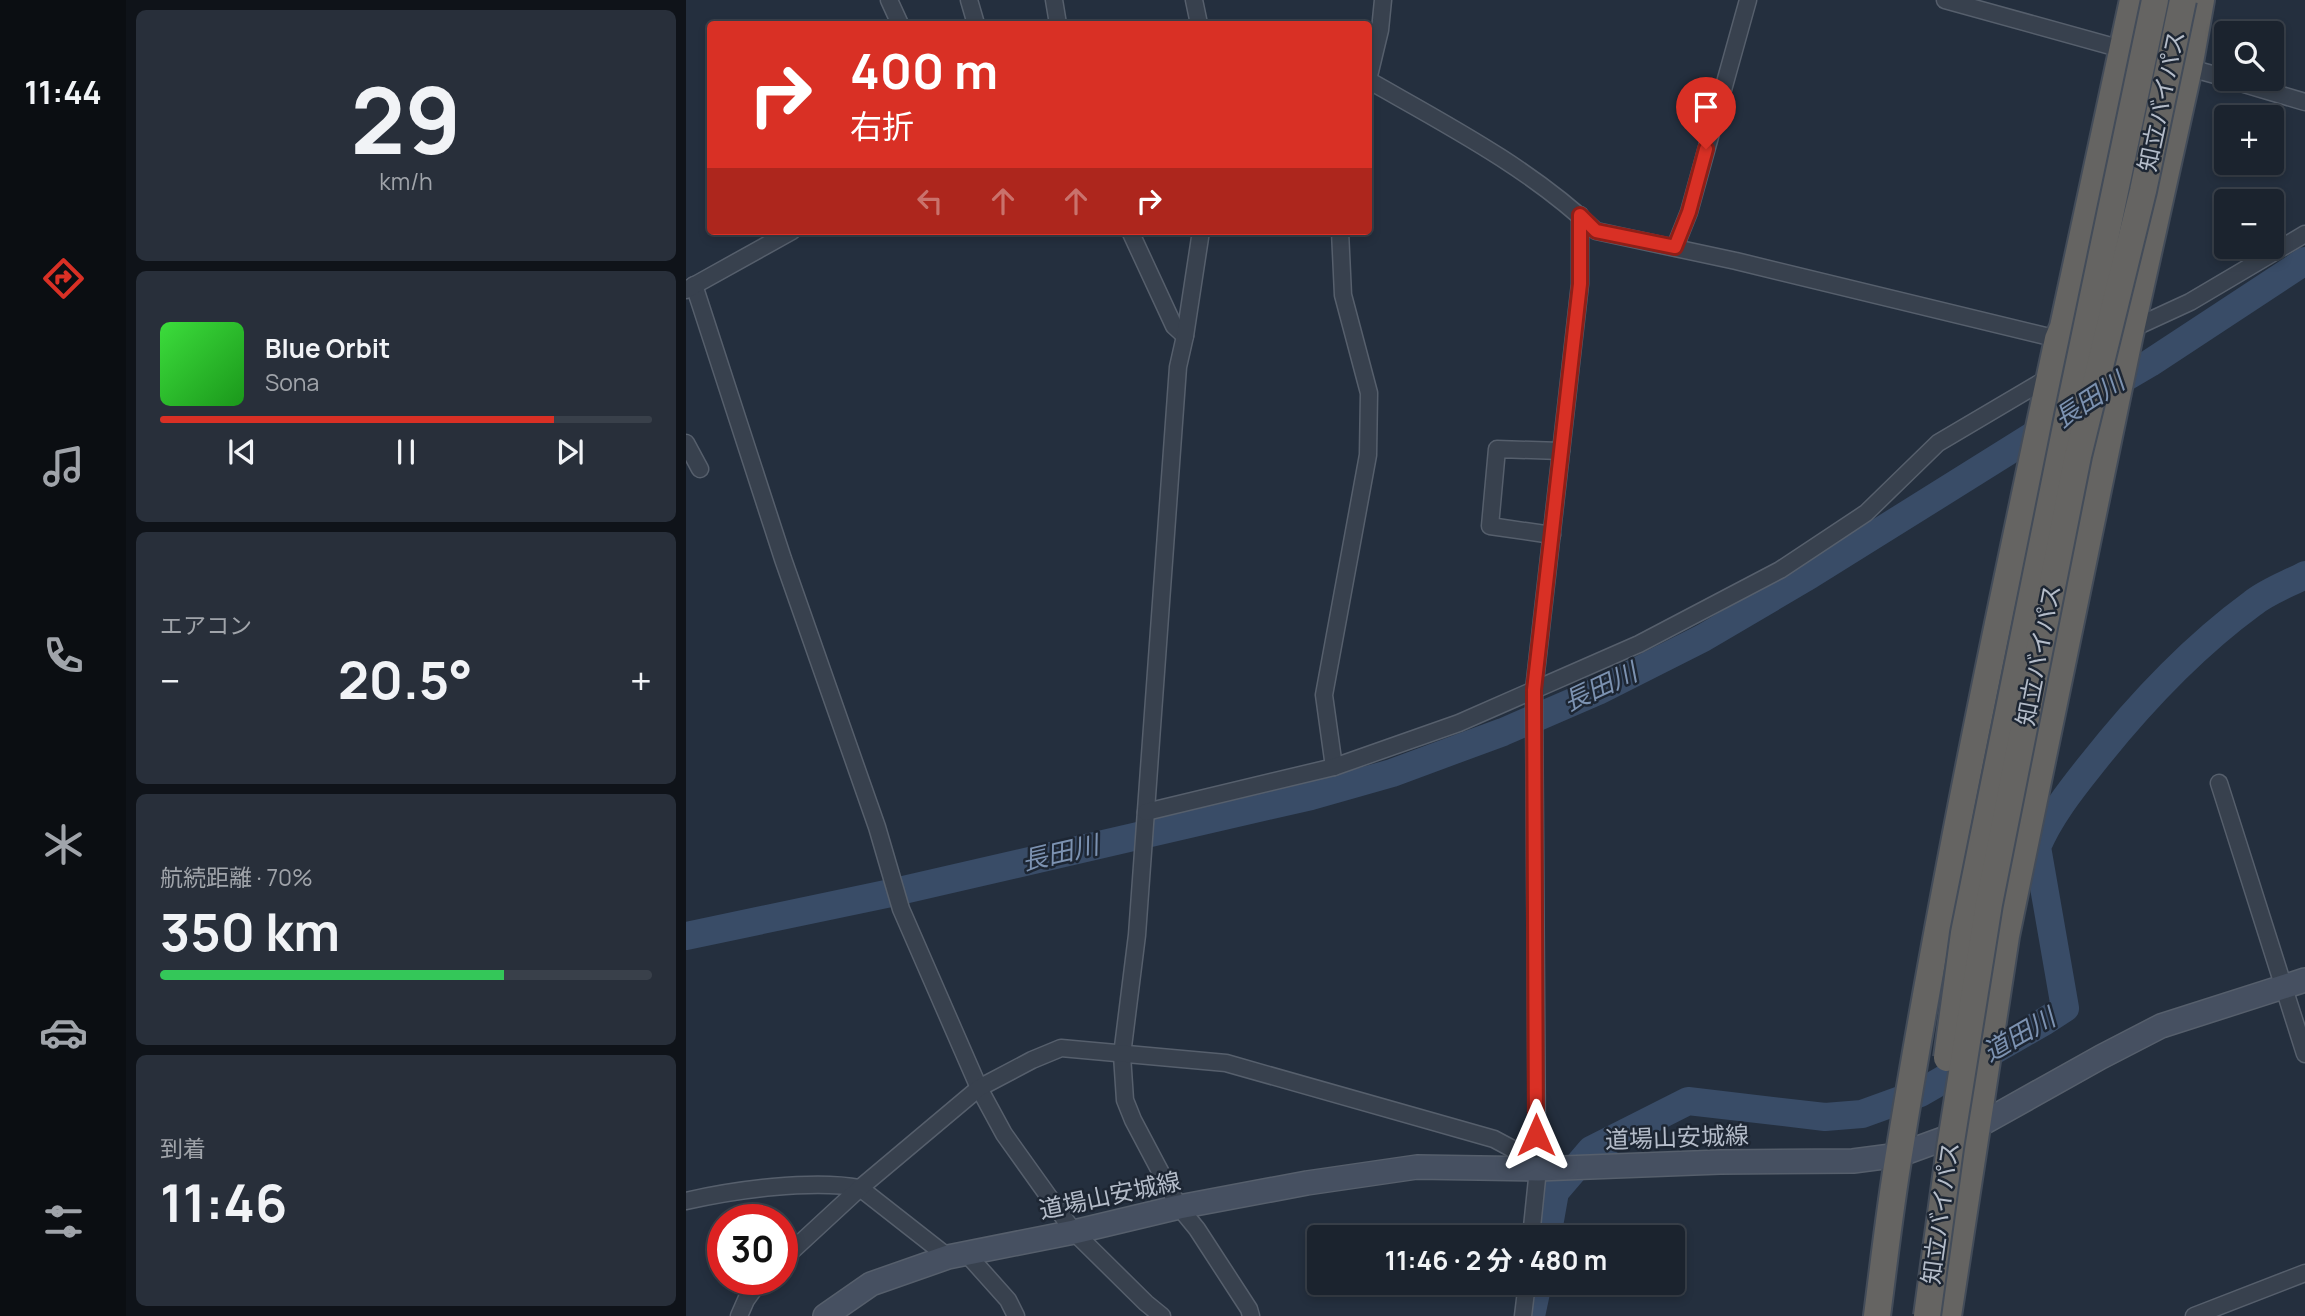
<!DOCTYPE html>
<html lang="ja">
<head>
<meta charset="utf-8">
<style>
  body { margin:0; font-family:Manrope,"Noto Sans JP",sans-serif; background:#282f3a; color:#f1f3f6; height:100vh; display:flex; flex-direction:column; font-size:26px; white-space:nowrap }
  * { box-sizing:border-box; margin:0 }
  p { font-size:23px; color:#a0a4aa }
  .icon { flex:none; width:38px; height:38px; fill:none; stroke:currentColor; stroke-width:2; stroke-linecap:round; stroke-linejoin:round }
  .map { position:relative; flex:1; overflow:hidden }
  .details { display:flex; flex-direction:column; gap:10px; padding:10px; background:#0f1319; width:560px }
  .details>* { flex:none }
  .banner { position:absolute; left:21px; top:21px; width:665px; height:214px; border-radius:7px; box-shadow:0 4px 10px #0003,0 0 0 2px #39404a; background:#d93025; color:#fff; overflow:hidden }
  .fabs { position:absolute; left:1528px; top:21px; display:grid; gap:14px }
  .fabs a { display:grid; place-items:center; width:70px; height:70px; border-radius:7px; background:#1b232e; box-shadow:0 4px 10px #0003,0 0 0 2px #39404a; font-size:35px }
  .speed { position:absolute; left:21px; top:1204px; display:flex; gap:14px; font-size:35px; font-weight:700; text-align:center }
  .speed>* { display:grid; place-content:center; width:91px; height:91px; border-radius:50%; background:#1b232e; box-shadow:0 4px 10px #0003,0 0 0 2px #39404a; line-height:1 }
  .speed .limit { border:10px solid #d22; background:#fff; color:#111 }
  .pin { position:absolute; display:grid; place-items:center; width:60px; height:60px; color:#fff; margin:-72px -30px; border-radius:50% 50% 50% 0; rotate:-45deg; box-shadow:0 0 7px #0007 }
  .pin .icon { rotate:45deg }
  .me { position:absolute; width:77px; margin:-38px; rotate:0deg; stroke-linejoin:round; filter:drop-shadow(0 0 5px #0008) }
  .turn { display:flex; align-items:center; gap:24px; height:147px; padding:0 28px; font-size:32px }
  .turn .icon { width:91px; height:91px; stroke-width:2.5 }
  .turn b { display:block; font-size:49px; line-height:60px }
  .lanes { display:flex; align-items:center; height:66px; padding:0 28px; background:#0003; justify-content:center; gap:35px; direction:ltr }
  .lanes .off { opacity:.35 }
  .big { font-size:52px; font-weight:700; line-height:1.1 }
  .details .widget { flex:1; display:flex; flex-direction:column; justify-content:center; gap:10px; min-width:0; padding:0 24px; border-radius:10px; background:#282f3a }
  .details .dial { align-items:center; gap:0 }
  .dial b { font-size:91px; line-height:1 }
  .song { display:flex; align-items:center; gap:21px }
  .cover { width:84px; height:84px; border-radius:10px; background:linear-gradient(135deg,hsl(120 70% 55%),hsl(120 70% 35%)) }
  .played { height:7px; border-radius:4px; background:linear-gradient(90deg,#d93025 80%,#39404a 80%) }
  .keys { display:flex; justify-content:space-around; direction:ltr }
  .heat { display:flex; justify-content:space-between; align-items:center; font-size:38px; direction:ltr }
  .charge { height:10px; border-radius:5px; background:linear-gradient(90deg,#34c759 70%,#39404a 0) }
  .trip { position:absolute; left:621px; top:1225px; width:378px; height:70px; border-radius:7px; background:#1b232e; box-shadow:0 4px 10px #0003,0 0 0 2px #39404a; font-weight:700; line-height:70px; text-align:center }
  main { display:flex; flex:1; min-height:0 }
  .menu { display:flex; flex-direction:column; width:126px; justify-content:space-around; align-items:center; background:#0b0e12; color:#a0a4aa }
  .menu .icon { width:49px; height:49px }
  .menu .current { color:#d93025 }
  .menu b { font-size:32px; color:#f1f3f6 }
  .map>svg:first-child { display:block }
</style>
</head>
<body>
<main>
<nav class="menu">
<b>11:44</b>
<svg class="icon current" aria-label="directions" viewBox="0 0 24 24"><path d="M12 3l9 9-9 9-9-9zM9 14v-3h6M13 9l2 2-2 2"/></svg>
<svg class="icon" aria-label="music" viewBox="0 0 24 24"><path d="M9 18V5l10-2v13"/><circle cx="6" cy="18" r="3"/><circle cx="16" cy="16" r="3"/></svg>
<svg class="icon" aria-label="phone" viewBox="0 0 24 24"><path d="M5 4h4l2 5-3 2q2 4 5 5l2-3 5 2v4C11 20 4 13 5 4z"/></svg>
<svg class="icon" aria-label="climate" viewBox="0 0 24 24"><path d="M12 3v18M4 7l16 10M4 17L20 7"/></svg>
<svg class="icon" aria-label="car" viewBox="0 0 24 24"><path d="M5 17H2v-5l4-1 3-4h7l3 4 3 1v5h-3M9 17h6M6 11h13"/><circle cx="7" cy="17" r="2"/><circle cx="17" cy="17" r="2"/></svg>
<svg class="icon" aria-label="filters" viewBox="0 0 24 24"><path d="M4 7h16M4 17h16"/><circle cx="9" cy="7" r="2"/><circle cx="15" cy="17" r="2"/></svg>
</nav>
<section class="details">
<div class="widget dial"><b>29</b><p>km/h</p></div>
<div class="widget">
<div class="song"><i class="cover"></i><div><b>Blue Orbit</b><p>Sona</p></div></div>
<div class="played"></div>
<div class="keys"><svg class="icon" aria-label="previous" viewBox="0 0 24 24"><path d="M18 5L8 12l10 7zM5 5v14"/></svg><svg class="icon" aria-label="pause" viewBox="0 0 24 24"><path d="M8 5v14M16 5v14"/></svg><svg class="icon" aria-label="next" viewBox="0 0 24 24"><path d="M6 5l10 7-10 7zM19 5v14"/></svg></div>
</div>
<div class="widget"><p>エアコン</p>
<div class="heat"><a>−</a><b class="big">20.5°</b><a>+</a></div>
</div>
<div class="widget"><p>航続距離 · 70%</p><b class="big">350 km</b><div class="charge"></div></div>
<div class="widget"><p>到着</p><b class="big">11:46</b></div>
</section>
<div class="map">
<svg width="1619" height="1316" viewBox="0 0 1619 1316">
  <rect width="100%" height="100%" fill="#242f3e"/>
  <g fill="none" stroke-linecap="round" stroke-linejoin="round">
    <!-- river -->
    <g stroke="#394c67" stroke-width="28">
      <path d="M1418,390L1464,363L1619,261"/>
      <path d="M0,936L200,894L625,796L706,773L817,732L912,691L1017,638L1124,575L1369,422"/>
      <path d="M861,1237L869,1192L905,1150L1002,1101L1139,1117L1176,1114L1234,1093L1359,1021L1379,1008L1351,847C1363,818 1384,791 1404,766C1452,705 1504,649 1567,603C1582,591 1602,584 1619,575"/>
      <path d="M845,1316L852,1283"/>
    </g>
    <defs>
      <g id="minor">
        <path d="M203,0L214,24"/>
        <path d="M283,0L290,24"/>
        <path d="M368,0L372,24"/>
        <path d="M508,0L513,24"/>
        <path d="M697,0L694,30L682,80C761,125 844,168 910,231L1050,261L1372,339"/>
        <path d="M1259,0L1540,78"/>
        <path d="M1541,79L1619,102"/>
        <path d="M444,231L488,326L499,336"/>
        <path d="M515,231L499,336L492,367L451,935L436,1055L439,1100L447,1120L493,1207L511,1229L563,1309L565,1316"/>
        <path d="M989,247L1003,212L1062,0"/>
        <path d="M8,285L97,559L191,827L215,909L293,1088L318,1134L388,1232L460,1303L476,1316"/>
        <path d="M0,290L106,231"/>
        <path d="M1441,331L1504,302L1619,234"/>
        <path d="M0,443L14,469"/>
        <path d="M866,535L804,526L811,449L875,451"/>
        <path d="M648,767L638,695L682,455L683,393L657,295L654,231"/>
        <path d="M1533,783L1619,1054"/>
        <path d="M460,812L648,767L773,723L953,644L1094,570L1180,513L1252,443L1367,375"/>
        <path d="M0,1201C48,1190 126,1179 174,1188L262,1257"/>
        <path d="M845,1237L852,1169L851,1162L848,690L894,284V215"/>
        <path d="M280,1253L322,1300L330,1316"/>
        <path d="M96,1260L174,1188L293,1088L346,1060L375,1048L540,1063L808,1139L851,1162"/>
        <path d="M53,1316L60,1300L75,1279"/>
        <path d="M837,1316L841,1283"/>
        <path d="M1508,1316L1619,1273"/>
      </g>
      <path id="secondary" d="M139,1316L185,1284L262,1257L388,1232L493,1207L621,1183L731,1167L852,1169L1034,1162L1167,1161L1213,1155L1290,1127L1415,1057L1475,1026L1619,980"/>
      <g id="trunk">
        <path d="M1191,1316C1198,1262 1204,1207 1213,1154C1257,880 1314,610 1372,339L1377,327L1447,0"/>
        <path d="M1262,1316L1320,936L1443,339L1503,68L1515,0"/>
      </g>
    </defs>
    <!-- minor casing -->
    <use href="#minor" stroke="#565f6c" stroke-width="19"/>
    <!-- secondary casing -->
    <use href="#secondary" stroke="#565f6c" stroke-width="26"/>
    <!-- trunk casing -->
    <use href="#trunk" stroke="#434c59" stroke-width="30"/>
    <!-- minor -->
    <use href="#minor" stroke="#38414e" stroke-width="16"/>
    <!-- secondary -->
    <use href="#secondary" stroke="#465061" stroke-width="23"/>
    <!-- trunk -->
    <use href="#trunk" stroke="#656462" stroke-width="26"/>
    <defs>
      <g id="trunk-bridge">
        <path d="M1261,1058L1278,933L1383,411L1469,0"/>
        <path d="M1241,1316L1264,1148L1303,904L1392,456L1457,191L1497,0"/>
      </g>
    </defs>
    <!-- trunk-bridge casing -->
    <use href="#trunk-bridge" stroke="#434c59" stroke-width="30" stroke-linecap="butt"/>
    <!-- trunk-bridge -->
    <use href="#trunk-bridge" stroke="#656462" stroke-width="26"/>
  </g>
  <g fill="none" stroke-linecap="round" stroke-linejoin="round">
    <defs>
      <path id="route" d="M850,1135L848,690L894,284V215L910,231L989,247L1003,212L1020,149"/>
    </defs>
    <!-- route casing -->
    <use href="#route" stroke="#8d1f18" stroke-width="18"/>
    <!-- route -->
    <use href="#route" stroke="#d93025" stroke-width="12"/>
  </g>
  <g text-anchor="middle" stroke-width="5" stroke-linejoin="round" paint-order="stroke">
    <!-- street labels -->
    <g font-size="24" fill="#b4bcc9" stroke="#1d2633">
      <text transform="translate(1476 101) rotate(-78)" y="8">知立バイパス</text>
      <text transform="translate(1353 655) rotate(-79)" y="8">知立バイパス</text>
      <text transform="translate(991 1138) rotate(-2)" y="8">道場山安城線</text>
      <text transform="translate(424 1196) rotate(-12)" y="8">道場山安城線</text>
      <text transform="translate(1255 1213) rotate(-82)" y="8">知立バイパス</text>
    </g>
    <!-- water labels -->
    <g font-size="26" font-style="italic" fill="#7c92b1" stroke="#1d2633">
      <text transform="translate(1403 400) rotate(-33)" y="9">長田川</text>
      <text transform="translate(914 687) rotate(-25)" y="9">長田川</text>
      <text transform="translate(374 853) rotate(-13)" y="9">長田川</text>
      <text transform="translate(1333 1035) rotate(-30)" y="9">道田川</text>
    </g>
  </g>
</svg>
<div class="fabs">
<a><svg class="icon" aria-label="search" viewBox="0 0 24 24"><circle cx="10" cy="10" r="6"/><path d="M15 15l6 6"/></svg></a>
<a>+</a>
<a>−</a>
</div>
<div class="speed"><div class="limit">30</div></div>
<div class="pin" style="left:1020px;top:149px;background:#d93025"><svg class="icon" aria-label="arrive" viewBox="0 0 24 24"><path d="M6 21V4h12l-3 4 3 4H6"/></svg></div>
<svg class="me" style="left:850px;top:1135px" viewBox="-20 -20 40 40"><path d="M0-17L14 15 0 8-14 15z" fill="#d93025" stroke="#fff" stroke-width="4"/></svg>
<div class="trip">11:46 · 2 分 · 480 m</div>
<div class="banner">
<div class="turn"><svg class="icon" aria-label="right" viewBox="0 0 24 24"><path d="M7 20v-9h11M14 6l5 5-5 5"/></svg><div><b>400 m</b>右折</div></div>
<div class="lanes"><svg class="icon off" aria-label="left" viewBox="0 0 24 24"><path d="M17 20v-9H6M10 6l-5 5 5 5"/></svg><svg class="icon off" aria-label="ahead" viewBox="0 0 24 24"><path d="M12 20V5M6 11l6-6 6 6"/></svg><svg class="icon off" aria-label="ahead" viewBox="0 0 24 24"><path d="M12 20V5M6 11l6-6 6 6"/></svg><svg class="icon" aria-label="right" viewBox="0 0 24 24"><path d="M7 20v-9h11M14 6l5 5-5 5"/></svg></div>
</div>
</div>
</main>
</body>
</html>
